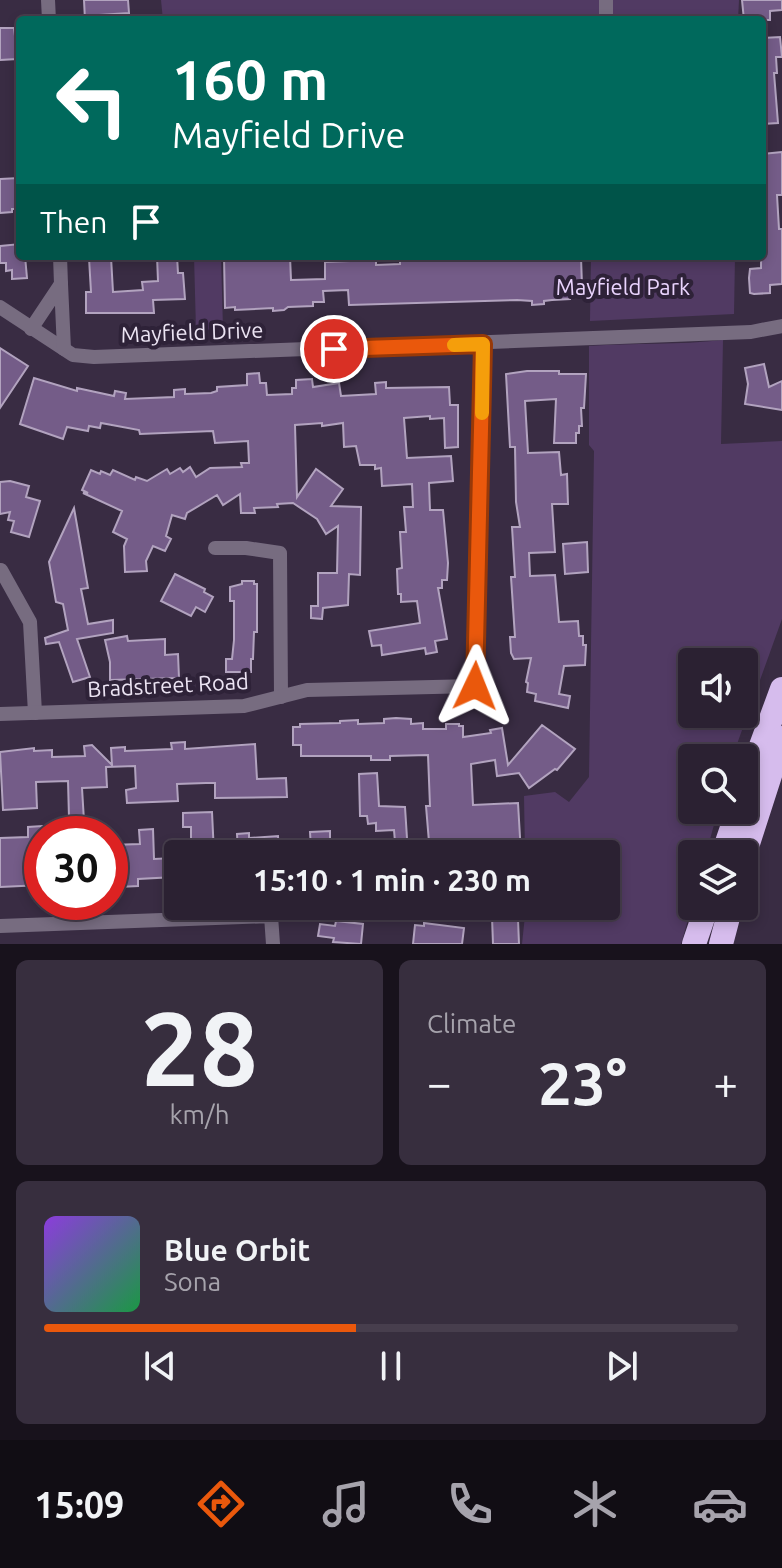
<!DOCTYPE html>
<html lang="en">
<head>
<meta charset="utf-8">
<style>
  body { margin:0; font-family:Ubuntu,sans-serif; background:#372e3e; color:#f1f3f6; height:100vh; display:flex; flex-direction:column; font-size:30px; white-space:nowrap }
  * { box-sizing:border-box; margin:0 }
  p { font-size:26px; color:#a6a3ac }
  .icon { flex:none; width:44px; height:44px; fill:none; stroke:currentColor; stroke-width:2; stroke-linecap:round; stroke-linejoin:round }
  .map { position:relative; height:944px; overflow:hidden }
  .panel { display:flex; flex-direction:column; gap:16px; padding:16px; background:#18121c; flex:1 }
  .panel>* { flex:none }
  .guide { position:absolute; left:16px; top:16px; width:750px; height:244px; border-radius:8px; box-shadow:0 4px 12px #0003,0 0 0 2px #473e4d; background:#00695c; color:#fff; overflow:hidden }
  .fabs { position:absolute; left:678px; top:648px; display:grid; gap:16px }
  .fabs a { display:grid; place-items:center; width:80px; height:80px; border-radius:8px; background:#2b2132; box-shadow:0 4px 12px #0003,0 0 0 2px #473e4d; font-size:40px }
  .speed { position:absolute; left:24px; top:816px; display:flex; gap:16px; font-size:40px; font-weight:700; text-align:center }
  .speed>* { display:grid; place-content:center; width:104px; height:104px; border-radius:50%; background:#2b2132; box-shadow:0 4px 12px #0003,0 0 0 2px #473e4d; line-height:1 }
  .speed .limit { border:12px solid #d22; background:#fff; color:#111 }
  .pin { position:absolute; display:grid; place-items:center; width:68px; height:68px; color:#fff; margin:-34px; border:4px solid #fff; border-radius:50%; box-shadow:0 2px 8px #0007 }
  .me { position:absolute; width:88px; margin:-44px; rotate:2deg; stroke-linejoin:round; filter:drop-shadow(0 0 6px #0008) }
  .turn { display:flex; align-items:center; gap:28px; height:168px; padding:0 24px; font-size:36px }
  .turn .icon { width:104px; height:104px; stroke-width:2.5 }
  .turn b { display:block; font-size:56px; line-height:68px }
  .then { display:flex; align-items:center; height:76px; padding:0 24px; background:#0003; gap:16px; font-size:30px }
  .big { font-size:60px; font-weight:700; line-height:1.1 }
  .panel .tile { flex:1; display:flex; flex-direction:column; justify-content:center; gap:12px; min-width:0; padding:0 28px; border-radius:12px; background:#372e3e }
  .panel .dial { align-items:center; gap:0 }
  .dial b { font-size:104px; line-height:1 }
  .song { display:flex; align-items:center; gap:24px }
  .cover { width:96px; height:96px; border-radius:12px; background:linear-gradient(135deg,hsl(270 70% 55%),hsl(140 70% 35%)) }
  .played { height:8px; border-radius:4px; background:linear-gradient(90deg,#ea580c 45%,#473e4d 45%) }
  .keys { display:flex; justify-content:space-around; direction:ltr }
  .heat { display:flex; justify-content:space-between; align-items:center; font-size:44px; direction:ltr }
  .panel .tiles { flex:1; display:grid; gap:16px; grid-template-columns:1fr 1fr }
  .tile:last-child { grid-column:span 2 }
  .trip { position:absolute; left:164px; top:840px; width:456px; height:80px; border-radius:8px; background:#2b2132; box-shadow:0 4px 12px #0003,0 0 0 2px #473e4d; font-weight:700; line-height:80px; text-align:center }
  .menu { display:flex; height:128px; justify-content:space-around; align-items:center; background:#110d14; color:#a6a3ac }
  .menu .icon { width:56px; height:56px }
  .menu .on { color:#ea580c }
  .menu b { font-size:36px; color:#f1f3f6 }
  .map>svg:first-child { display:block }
</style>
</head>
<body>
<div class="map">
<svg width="782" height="944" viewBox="0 0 782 944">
  <rect width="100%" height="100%" fill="#392c43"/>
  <!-- green -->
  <g fill="#513a63" fill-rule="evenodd">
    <path d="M161,0H739L738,20H163Z"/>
    <path d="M194,256H221L223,329L196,330Z"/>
    <path d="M591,256H735L734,314L590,321Z"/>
    <path d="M723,340L721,444L782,441V619L732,758H692V810H718L706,854H692V906L681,944H522L526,906H606V854H525L524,796L555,792L569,802L589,777L594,451L589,445V346C634,343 679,345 723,340ZM692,662H744V714H692Z"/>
  </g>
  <!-- building -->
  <g fill="#745c88" stroke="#b2a3bf" stroke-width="2">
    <path d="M84,0H128L129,13L100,15V20H85Z"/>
    <path d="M742,0H782V10L770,11V20H744Z"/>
    <path d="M0,28H14L16,44H20V56H17V59L0,60Z"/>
    <path d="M780,37L782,57H776L777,73H774L778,123L762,124V38Z"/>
    <path d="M782,152V195H777L779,229H782V284L770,285V293L754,294L750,293L749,278L750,269L761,268L762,154Z"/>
    <path d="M19,178L20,209H12V212L0,213V179Z"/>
    <path d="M20,244V256H25L27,278L12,279V270L6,271V263H0V246Z"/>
    <path d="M157,256H177L178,273H183L185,299L153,300L154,313H86V292H91L89,258L111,257L113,292L143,290L142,282L158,281Z"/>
    <path d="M224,256H290L291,280L325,279V262L376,260V265L400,264V256L581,257L582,286L570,287V299L552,300L544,301V304L532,305V301L517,300L349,305L348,290L323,291L324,302H313V306L288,307L284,310L273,311V308L235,310V307L225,308Z"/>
    <path d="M0,348L28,366L0,408Z"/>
    <path d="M764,364L769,387L782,381V410L745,404L748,384L745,368Z"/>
    <path d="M527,371H559V374H586L584,408H581L582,426H579V433H576V443H554L556,399L525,401L528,453L559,452L561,475L567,474L568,504H552L555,552L529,553L530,576L555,575L559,622L578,621L579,636H583V645H586L585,665L564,666L559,694L570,696L568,708L535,701L536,694L527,692L528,683L526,682L531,658L514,659L511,653L510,637H515L511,577H515L512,527H520L516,502L515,447H510L506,374Z"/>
    <path d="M259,373L260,383H266L267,395L292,394V388H296V380L312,379L313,387L339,383L341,396L376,394L375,383L386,382V388L449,387L450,405H458V447L445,448L444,418L430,419V416L404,418L407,458L451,456L453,481L429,483L430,510H443L448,563L447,580H442V588H438L447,639L435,641L437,652L426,654L425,648L382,655L381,645L372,646L369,631L420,623L417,601L401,602V594H398L397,569L402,568L400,532H406L404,507H413L412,484L382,486L381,468L375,469V465H360L356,446L344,447L343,423L322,426V423L295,425L297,497L316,469L343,489L331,506L361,507L360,575L349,574L348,605L323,608L322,619L311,618V606H318V573H337L338,526L326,534L317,519L293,503L277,504L278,507L254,508L255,513H241L240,494L223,505L217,495L187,513L185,519L172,515L166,536L171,539L165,551L153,546L146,561L147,571L125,572L124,546L127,539L113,532L122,511L83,493H88L82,490L91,470L100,474L101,471L110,475L113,470L135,480L136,477L147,481L167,469L170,474L180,468L183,472L190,467L196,477L210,468L242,467L241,463H249L248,441L215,443L213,431L140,434L139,430L101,423L100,428L89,426L88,431L67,427L63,439L20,424L34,378L77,391V388L114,396L115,391L126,393L125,399L174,397V390L185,389V394L211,393L217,391V387L247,385V374Z"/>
    <path d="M10,481L29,486L26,497L40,501L29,537L11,532L14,521L8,520L10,512L0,514V482Z"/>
    <path d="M74,508L88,588L81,589L88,624L113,620V633L77,639L90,677L73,682L59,642L46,644L45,638L68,630L63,604L56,602L49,562Z"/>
    <path d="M587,542L588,572L565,574L563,544Z"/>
    <path d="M175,574L205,589L204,592L213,597L205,612L196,607L191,616L161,601Z"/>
    <path d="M242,581H254V584H257V632H254L253,659H251V672H226V659H232L234,640V601H230V587L242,584Z"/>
    <path d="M127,636L128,641L165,639V655L178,654L179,678L110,680V662L105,640Z"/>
    <path d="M396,718L411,719V724L423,723V729H446V724H459V726H463V737L491,733L490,730L502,728L508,765L542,725L575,749L557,770L555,769L529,788L519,773L497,776L495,760L471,764L473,805L518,803L521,854H430L426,806H430L428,755L390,756V760H371V756H301V745H293V727H300V724L340,723V721L358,720V724L384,723V719Z"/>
    <path d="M185,742V749L255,744L257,779L286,778L287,797L215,798V783H206L177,784L178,801L127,803L126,790L136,788L135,766L106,767L107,787L82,788L84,821L96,820L97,834H67V818H69L68,781L36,782L37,808L3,810L0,752L34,748V751L52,750V757L85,756L84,746L92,745L112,765L111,748L125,747V751L172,749L171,743Z"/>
    <path d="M377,773L379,806L405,807L408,854H396L394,830L376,831V823L368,824L367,816H360L359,774Z"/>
    <path d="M212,812L214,854H191V827H183V813Z"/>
    <path d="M42,826V885L0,887V838L28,837V827Z"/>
    <path d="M153,829L154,859L174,858L175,877L138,879V886L119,887L118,872H111L110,845L140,844L139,830Z"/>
    <path d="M330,831V848L311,849L310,832Z"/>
    <path d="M249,833V838L278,836L279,854H238L237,834Z"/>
    <path d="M514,912L515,919H518L519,944H493L492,917Z"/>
    <path d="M336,921L363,924L361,944L333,942L334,938L318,936L320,924L335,926Z"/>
    <path d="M424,923L464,928L462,944H413L415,925L424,926Z"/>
  </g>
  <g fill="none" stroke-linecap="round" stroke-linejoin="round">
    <!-- street -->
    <g stroke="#776c80" stroke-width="14">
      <path d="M48,0L49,20"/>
      <path d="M606,20V0"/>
      <path d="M60,256L61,284"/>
      <path d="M0,307L73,355L94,357L751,332L782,326"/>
      <path d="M31,329L61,284L64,349"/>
      <path d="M215,548H246L280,553L281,697"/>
      <path d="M1,570L30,622L35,713"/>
      <path d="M0,714L244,706L307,690L475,686L483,344"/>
      <path d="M0,926L271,916L273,944"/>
    </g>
    <!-- highway -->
    <g stroke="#d6bced" stroke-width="24">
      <path d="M744,792L782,689"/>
      <path d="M723,854L738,810"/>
      <path d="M744,856L782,738"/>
      <path d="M694,944L707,906"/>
      <path d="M721,944L731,906"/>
    </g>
  </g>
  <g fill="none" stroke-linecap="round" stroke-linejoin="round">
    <defs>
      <path id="route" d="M334,349L483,344L475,686"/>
    </defs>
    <!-- route casing -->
    <use href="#route" stroke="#983908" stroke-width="20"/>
    <!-- route -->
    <use href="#route" stroke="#ea580c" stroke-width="14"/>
    <!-- slow -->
    <path stroke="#f59e0b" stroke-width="14" d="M454,345L483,344L482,413"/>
  </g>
  <g text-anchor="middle" stroke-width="8" stroke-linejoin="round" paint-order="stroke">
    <!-- park labels -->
    <g font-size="22" fill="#ead4fe" stroke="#2e2238">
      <text x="623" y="295">Mayfield Park</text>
    </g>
    <!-- street labels -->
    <g font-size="22" fill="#ece4f3" stroke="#2e2238">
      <text transform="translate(192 332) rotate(-2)" y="8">Mayfield Drive</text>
      <text transform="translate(168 685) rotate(-3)" y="8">Bradstreet Road</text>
    </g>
  </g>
</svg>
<div class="fabs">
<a><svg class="icon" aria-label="sound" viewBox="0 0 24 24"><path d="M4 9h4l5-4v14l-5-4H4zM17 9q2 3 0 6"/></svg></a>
<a><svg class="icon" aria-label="search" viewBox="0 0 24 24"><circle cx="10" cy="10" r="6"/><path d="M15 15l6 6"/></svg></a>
<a><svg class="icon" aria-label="layers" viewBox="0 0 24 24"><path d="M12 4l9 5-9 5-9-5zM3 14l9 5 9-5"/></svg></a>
</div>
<div class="speed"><div class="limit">30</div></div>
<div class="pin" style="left:334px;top:349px;background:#d93025"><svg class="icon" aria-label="arrive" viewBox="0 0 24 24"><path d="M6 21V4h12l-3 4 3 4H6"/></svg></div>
<svg class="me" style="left:475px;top:686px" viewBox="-20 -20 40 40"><path d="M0-17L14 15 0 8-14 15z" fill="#ea580c" stroke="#fff" stroke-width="4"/></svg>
<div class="trip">15:10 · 1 min · 230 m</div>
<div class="guide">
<div class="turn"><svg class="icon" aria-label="left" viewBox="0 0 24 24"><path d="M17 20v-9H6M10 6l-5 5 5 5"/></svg><div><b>160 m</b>Mayfield Drive</div></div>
<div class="then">Then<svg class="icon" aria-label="arrive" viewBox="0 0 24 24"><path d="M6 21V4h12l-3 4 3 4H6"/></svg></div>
</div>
</div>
<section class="panel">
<div class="tiles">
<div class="tile dial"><b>28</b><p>km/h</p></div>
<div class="tile"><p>Climate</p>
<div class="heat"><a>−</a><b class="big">23°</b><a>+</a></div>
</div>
<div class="tile">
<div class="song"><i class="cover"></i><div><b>Blue Orbit</b><p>Sona</p></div></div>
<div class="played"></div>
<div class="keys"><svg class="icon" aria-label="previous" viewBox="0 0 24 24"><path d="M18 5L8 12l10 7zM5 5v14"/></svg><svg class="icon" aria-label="pause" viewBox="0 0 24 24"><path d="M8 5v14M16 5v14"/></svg><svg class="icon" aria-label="next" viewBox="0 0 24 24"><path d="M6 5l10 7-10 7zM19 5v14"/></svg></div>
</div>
</div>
</section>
<nav class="menu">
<b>15:09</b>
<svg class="icon on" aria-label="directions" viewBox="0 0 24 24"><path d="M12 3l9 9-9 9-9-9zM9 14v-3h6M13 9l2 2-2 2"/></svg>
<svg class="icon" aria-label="music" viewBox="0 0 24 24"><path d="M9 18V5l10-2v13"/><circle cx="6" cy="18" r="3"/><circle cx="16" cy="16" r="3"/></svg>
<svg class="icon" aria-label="phone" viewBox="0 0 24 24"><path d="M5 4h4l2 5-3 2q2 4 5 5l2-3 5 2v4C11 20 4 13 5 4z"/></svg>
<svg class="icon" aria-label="climate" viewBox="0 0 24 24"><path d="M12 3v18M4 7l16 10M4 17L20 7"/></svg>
<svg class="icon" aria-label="car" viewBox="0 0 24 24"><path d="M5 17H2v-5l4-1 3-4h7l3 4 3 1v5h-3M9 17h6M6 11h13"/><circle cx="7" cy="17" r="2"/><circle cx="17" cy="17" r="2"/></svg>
</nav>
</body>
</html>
